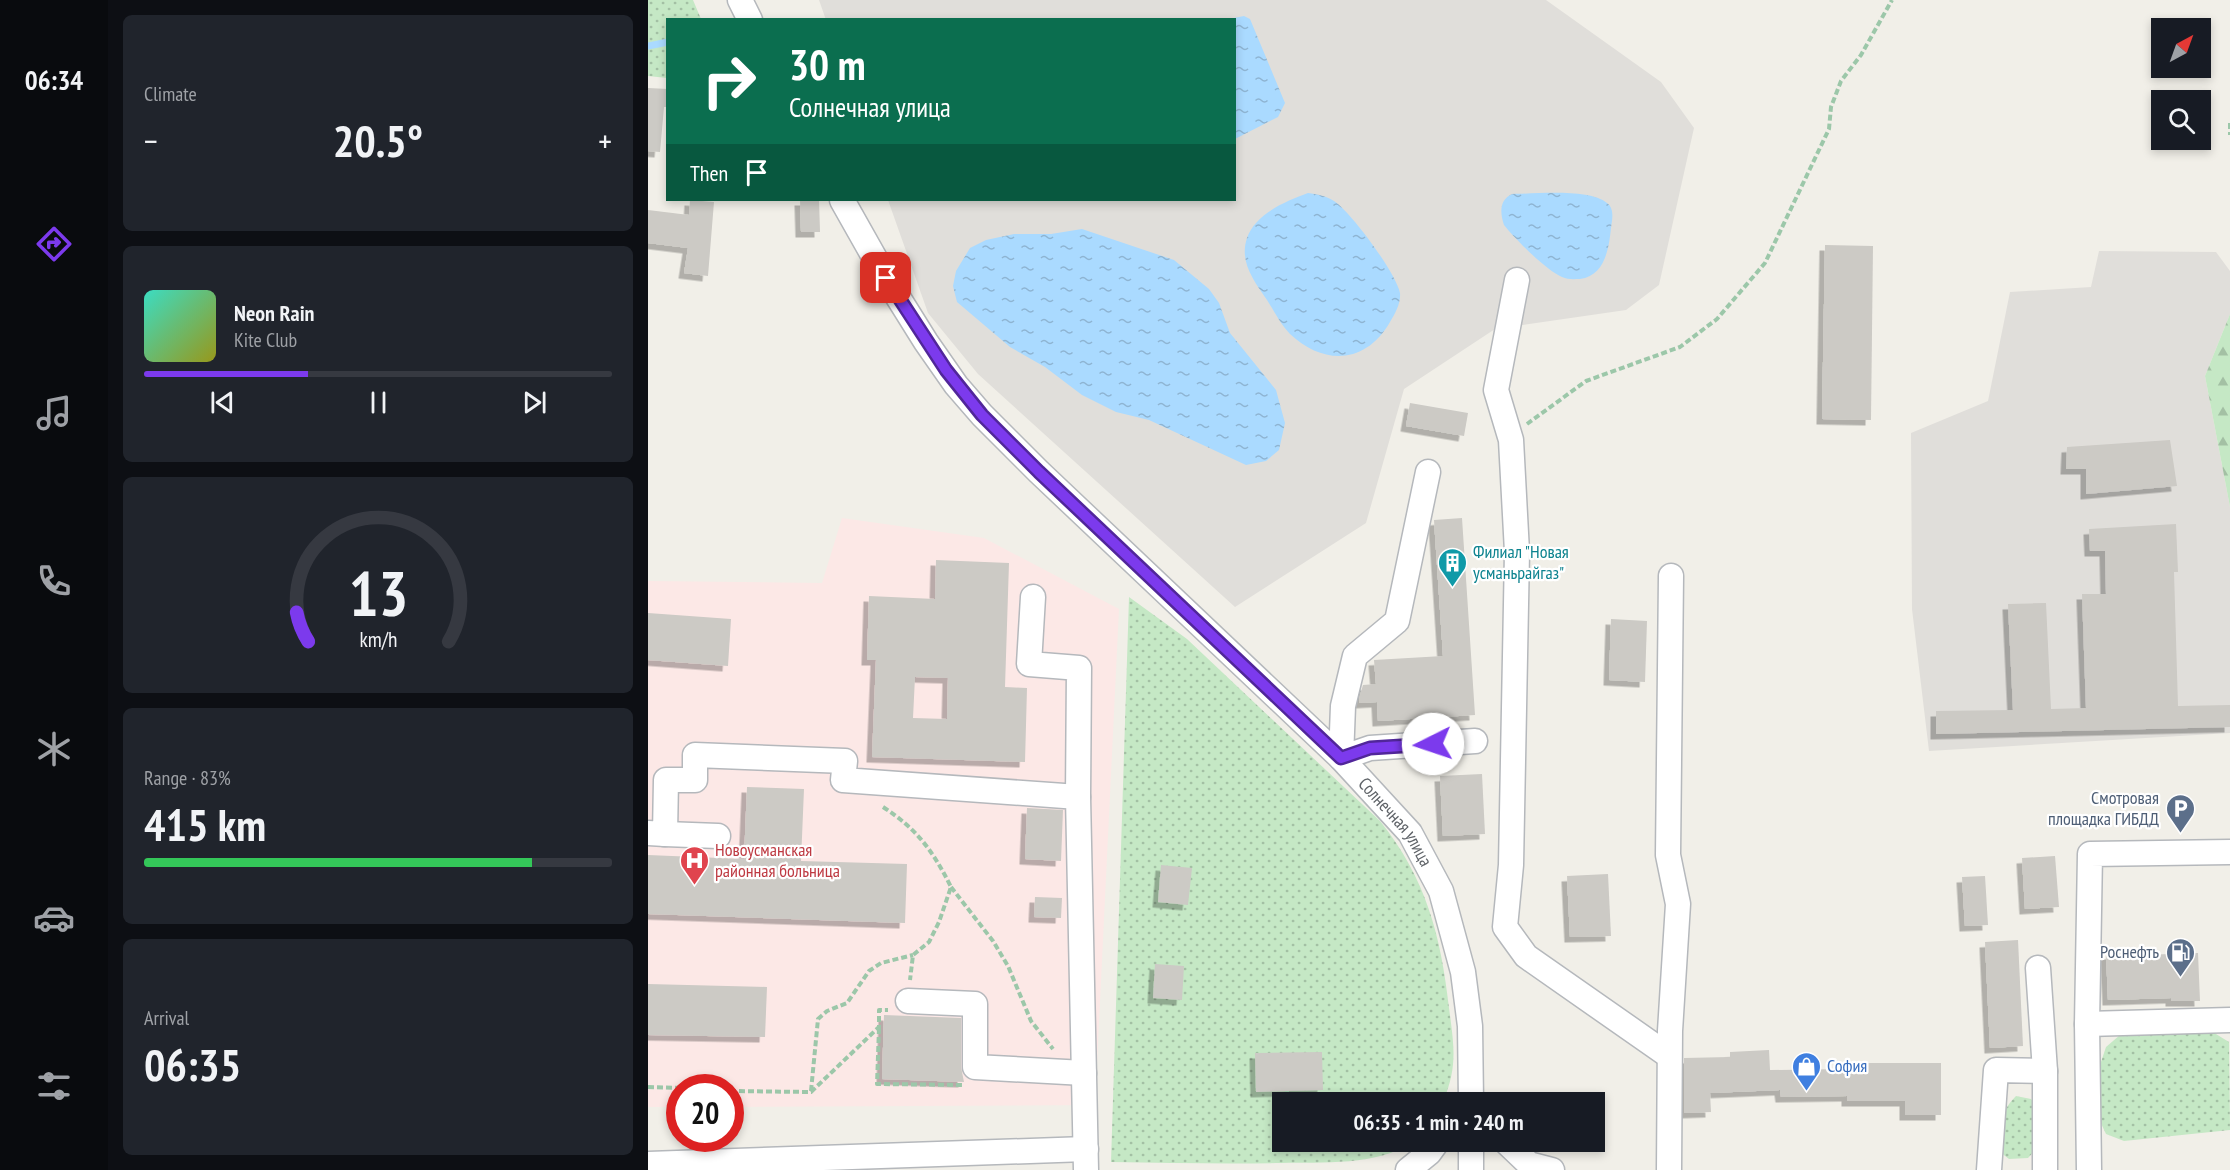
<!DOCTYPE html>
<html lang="en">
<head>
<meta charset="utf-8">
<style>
  body { margin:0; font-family:"PT Sans Narrow",sans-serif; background:#20242c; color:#f1f3f6; height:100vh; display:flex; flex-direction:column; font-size:22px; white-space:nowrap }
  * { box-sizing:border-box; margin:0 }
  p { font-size:20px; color:#9ea1a6 }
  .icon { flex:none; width:33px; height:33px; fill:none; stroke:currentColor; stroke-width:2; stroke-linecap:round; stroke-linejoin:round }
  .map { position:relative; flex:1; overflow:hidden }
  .sheet { display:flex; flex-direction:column; gap:15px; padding:15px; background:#0d0f14; width:540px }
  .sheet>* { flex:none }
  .guide { position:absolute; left:18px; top:18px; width:570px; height:183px; border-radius:0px; box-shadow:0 3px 9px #0003; background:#0b6e4f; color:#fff; overflow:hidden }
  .needle { width:39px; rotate:41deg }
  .buttons { position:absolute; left:1503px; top:18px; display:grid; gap:12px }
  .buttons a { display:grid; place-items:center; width:60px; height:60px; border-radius:0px; background:#171b24; box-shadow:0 3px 9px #0003; font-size:30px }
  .speed { position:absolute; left:18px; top:1074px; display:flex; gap:12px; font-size:30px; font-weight:700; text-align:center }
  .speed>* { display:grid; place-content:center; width:78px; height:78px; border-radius:50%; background:#171b24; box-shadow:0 3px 9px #0003; line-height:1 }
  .speed .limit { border:9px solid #d22; background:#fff; color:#111 }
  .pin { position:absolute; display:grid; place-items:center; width:51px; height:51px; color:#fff; margin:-26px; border-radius:12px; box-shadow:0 3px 9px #0006 }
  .me { position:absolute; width:66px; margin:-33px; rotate:266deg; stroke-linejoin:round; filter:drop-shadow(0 0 4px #0008) }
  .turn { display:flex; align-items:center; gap:21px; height:126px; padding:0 24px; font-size:27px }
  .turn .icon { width:78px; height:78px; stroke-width:2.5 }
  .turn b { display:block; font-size:42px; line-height:51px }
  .then { display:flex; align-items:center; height:57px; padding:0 24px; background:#0003; gap:12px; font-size:22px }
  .big { font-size:45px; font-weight:800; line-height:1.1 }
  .sheet .tile { flex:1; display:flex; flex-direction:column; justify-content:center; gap:9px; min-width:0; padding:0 21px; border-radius:9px; background:#20242c }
  .sheet .dial { align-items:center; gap:0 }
  .dial svg { height:156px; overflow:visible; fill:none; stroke:#363941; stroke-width:7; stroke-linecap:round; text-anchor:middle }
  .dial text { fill:#f1f3f6; stroke:none }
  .song { display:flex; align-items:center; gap:18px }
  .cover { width:72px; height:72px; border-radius:9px; background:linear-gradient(135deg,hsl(170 70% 55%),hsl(60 70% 35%)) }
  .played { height:6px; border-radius:3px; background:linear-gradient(90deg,#7c3aed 35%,#363941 35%) }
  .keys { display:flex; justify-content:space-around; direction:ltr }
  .heat { display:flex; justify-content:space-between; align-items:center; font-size:33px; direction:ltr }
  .charge { height:9px; border-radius:4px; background:linear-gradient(90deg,#34c759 83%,#363941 0) }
  .trip { position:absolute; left:624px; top:1092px; width:333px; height:60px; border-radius:0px; background:#171b24; box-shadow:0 3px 9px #0003; font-weight:800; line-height:60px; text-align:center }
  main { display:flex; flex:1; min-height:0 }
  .tabs { display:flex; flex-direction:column; width:108px; justify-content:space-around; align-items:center; background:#090b0e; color:#9ea1a6 }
  .tabs .icon { width:42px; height:42px }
  .tabs .on { color:#7c3aed }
  .tabs b { font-size:27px; color:#f1f3f6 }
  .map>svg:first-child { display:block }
</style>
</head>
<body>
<main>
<nav class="tabs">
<b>06:34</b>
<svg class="icon on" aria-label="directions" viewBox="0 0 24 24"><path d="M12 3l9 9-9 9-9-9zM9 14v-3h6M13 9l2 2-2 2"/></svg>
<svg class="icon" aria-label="music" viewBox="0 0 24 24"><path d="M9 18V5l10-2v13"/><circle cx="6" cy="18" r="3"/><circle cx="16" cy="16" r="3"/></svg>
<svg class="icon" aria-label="phone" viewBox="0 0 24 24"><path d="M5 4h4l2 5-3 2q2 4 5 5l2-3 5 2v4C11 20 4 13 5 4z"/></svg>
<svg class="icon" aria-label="climate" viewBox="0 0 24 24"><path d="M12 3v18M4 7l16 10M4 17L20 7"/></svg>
<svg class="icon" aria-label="car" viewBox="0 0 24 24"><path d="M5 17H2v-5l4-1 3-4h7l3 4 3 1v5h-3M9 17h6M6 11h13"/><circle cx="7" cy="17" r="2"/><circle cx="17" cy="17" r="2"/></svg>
<svg class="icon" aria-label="filters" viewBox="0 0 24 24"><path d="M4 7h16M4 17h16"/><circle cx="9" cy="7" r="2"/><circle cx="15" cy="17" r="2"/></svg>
</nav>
<section class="sheet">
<div class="tile"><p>Climate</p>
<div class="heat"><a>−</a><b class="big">20.5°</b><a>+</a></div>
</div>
<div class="tile">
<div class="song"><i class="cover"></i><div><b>Neon Rain</b><p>Kite Club</p></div></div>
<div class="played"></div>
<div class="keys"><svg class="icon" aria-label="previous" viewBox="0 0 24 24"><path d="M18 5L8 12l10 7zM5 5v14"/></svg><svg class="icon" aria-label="pause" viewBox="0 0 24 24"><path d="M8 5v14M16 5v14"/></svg><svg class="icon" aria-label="next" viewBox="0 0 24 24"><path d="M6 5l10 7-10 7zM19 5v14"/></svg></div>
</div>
<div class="tile dial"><svg viewBox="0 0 100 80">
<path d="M14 69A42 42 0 1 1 86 69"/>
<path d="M14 69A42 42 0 0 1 8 54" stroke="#7c3aed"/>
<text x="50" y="56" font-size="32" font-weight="700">13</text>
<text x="50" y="72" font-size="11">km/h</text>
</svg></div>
<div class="tile"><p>Range · 83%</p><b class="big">415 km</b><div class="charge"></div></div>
<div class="tile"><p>Arrival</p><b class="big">06:35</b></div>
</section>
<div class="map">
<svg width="1582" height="1170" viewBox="0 0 1582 1170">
  <defs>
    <pattern id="green-dots" width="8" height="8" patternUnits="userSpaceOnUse" patternTransform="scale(1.5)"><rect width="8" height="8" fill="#c5e8c5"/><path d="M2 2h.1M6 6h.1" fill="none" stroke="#a3c0a4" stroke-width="1.8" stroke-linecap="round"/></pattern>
    <pattern id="forest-firs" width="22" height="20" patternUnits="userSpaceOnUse" patternTransform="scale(1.5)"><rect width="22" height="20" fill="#c5e8c5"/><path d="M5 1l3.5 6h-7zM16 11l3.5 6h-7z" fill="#a3c0a4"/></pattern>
    <pattern id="water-ripples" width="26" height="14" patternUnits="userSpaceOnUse" patternTransform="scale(1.5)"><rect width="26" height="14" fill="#aadaff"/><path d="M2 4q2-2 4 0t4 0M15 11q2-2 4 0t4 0" fill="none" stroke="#8eb4d2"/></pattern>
    <filter id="shadow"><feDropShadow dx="-5.5" dy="5.5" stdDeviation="0" flood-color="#0004"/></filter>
  </defs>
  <rect width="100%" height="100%" fill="#f1efe8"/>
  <!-- industrial -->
  <g fill="#e0deda">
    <path d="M171,0H898L1013,82L1046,128L1011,285L978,310L847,329L756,389L718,523L587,607L330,374L280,313L240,200H586V20H178Z"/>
    <path d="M1451,251L1568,252L1582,271V314L1557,376L1582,507V733L1281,751L1264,609L1263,433L1340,401L1362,292L1443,287Z"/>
  </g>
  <!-- medical -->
  <path fill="#fce8e6" d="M194,518L336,538L471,609L447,1105L83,1107L82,1088H32L31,1107H0V581L174,583Z"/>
  <!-- green -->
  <g fill="url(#green-dots)">
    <path d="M0,0H45L53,19L20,20L19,78L0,76Z"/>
    <path d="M481,597L539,639L732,821C778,878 793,936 801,1008C806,1046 810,1066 795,1102H634V1142H763C733,1166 671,1162 634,1163C577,1164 520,1163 463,1162Z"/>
    <path d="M1495,1028L1563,1031L1581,1042L1582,1130L1476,1141L1458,1134L1451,1119L1450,1071L1458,1047L1472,1035Z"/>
    <path d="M1368,1096L1383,1099L1390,1108V1147L1380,1158L1361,1159L1352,1152C1350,1131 1352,1111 1368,1096Z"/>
  </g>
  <!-- forest -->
  <path fill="url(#forest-firs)" d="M1582,314V507L1557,376Z"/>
  <!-- water -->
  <g fill="url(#water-ripples)">
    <path d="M596,16L602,19L637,103L630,117L587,139L586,20L581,19Z"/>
    <path d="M660,193C669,194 678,196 686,201C703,212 748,273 752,293C753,303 747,314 742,322C718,364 676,366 642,334C633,325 626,311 619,300C606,281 591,262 599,238C607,214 638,201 660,193Z"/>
    <path d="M864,194C887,194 941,188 959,203C967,209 964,220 963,228C961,248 957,276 932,279C927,279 920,280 914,277C899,271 867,239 856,225C852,213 851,200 864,194Z"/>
    <path d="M434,229L526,260L561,289L571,303L582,333L628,390L637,423L631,450L618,461L598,465L501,420L468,412L434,395L397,367L362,347L309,302L305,286L308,271L322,248L338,240L366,234H403Z"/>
  </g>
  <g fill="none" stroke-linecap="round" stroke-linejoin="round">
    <!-- stream -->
    <path stroke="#aadaff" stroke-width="7" d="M0,46L20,42"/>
  </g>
  <!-- building -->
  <g fill="#cccac5" fill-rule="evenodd" filter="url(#shadow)">
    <path d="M0,88L20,89V107H16L12,152L0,151Z"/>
    <path d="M42,200L66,202L60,276L36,273L40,248L0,243V210L41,215Z"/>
    <path d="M152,200H171L172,232H153Z"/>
    <path d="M1177,245L1225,246L1223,420L1174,419Z"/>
    <path d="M762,403L820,413L816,436L758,426Z"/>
    <path d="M1522,440L1529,486L1438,494V469H1418L1419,447Z"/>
    <path d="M814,518L827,715L730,721L729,702L711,703V699L715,685L728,684L726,660L795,656L786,520Z"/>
    <path d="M1528,524L1530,572H1526L1530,706L1582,705V727L1288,734V711L1365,710L1360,604L1398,603L1403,709L1438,708L1434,594H1458L1457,551H1442L1441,529Z"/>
    <path d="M288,560L361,563L357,687L379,688L377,762L224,757L228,660H219L221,596L287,599ZM267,677L300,678L299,719L265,718Z"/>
    <path d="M0,613L83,619L80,666L0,660Z"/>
    <path d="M963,619L999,621L997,682L961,680Z"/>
    <path d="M834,774L837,834L795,836L792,776Z"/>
    <path d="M99,787L156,789L153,861L259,864L257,923L0,914V855L96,859Z"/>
    <path d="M379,808L415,810L413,861L377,859Z"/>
    <path d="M1407,856L1411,907L1377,909L1374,858Z"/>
    <path d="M513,865L544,868L540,905L510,902Z"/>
    <path d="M960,874L963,936L922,937L919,876Z"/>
    <path d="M1337,876L1340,925L1317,926L1314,877Z"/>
    <path d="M387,897L414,898L413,918L386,917Z"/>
    <path d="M1370,940L1375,1046L1342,1048L1337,942Z"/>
    <path d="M1494,953V955L1550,953L1552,1001H1523V998L1460,1000L1458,954Z"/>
    <path d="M507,964L536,966L534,1000L505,998Z"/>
    <path d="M0,984L119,987L117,1037L0,1035Z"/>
    <path d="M236,1015L313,1018V1067L316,1082L234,1079Z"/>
    <path d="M1121,1050L1122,1070L1199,1069V1063H1293V1115H1257V1101H1199V1096L1133,1097L1132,1090L1062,1093L1063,1112L1036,1113V1058L1082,1057V1052Z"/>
    <path d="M674,1052L675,1090L608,1092L607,1053Z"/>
  </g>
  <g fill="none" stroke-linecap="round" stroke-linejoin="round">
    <defs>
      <g id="minor">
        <path d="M92,0L102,20"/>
        <path id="s1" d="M194,200L238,278L278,342L308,385L334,415L391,472L693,758L762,833L793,891L815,972L822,1026L823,1102"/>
        <path d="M869,280L848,390L863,440L869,552L863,865L857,927L878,956L1021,1056"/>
        <path d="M780,472L749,621L707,656L695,706L693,758L722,748L827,741"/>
        <path d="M385,597L381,664L431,668L430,797"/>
        <path d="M0,833L17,834L18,780H47V755L197,761L195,780L430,797L438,1170"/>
        <path d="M17,834L70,836"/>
        <path d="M1390,968L1397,1071V1170"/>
        <path d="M260,1001L327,1004V1067L436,1073"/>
        <path d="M1439,1024L1582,1020"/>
        <path d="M858,1142L881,1164L904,1170"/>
        <path d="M0,1164L438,1149"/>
        <path d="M760,1170L781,1153L789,1142"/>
        <path d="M823,1170V1142"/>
        <path d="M1021,1170L1022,1031L1030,904L1020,855L1023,576"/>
        <path d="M1341,1170L1348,1070L1397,1071"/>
        <path d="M1441,1170L1439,1024L1442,854L1582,852"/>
      </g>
    </defs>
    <!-- minor casing -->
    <use href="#minor" stroke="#b5b8bc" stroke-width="27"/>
    <!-- path -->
    <g stroke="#9cc7a9" stroke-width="4" stroke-dasharray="6 3" stroke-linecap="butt">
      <path d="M1582,123V135"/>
      <path d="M879,424L938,381L1032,347L1069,319L1117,263L1181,129L1183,107L1193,81L1213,55L1244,0"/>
      <path d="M235,807C269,829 285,851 303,887L291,922L281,942L265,955L262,980"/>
      <path d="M303,887L345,941L360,966L383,1021L405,1049"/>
      <path d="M231,1028L229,1084L315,1085"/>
      <path d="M0,1087L32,1088"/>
      <path d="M82,1091L163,1092L231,1027V1010H240"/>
      <path d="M163,1091L170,1019L179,1011L199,1003L221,971L233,963L265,955"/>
      <path d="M639,1091V1102"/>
      <path d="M640,1142L641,1148"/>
    </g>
    <!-- minor -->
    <use href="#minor" stroke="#fff" stroke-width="24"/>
  </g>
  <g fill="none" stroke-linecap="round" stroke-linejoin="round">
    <defs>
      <path id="route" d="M238,278L298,370L334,415L391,472L693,758L722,748L785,744"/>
    </defs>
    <!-- route casing -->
    <use href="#route" stroke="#51269a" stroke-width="15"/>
    <!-- route -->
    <use href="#route" stroke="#7c3aed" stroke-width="10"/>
  </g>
  <!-- icons -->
  <defs>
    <symbol id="building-pin" viewBox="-11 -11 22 30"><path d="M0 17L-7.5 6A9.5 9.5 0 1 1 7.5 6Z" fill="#0f9aa8" stroke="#fff"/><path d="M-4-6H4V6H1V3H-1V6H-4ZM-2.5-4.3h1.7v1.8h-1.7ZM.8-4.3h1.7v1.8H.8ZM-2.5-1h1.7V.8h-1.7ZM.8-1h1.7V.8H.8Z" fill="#fff"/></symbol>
    <symbol id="parking-pin" viewBox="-11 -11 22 30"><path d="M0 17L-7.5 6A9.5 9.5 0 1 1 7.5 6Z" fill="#5c6f8a" stroke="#fff"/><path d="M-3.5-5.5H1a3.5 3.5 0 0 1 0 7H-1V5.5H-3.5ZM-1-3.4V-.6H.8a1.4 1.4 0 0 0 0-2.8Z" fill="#fff"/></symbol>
    <symbol id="hospital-pin" viewBox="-11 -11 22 30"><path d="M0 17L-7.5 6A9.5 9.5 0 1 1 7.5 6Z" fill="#e0444e" stroke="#fff"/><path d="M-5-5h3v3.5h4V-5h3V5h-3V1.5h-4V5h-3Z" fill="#fff"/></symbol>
    <symbol id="fuel-pin" viewBox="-11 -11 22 30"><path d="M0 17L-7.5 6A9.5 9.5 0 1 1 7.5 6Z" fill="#5c6f8a" stroke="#fff"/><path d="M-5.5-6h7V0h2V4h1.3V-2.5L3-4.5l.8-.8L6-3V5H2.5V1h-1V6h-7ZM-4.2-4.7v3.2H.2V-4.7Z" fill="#fff"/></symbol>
    <symbol id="shop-pin" viewBox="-11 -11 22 30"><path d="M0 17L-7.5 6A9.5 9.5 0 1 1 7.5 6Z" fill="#3f7fe0" stroke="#fff"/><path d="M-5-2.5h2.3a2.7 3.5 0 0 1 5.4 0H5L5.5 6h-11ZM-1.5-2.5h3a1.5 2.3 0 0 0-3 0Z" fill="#fff"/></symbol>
  </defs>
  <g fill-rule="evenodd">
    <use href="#building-pin" x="788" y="546" width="33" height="45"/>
    <use href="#parking-pin" x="1516" y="792" width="33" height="45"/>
    <use href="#hospital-pin" x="30" y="844" width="33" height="45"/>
    <use href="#fuel-pin" x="1516" y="936" width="33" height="45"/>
    <use href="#shop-pin" x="1142" y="1050" width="33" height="45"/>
  </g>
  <g text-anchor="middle" stroke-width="4.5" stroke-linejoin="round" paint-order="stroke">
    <!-- culture labels -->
    <g font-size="18" fill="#0d838f" stroke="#fff" text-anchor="start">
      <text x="825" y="558">Филиал "Новая<tspan x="825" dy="21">усманьрайгаз"</tspan></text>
    </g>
    <!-- service labels -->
    <g font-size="18" fill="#4e5e75" stroke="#fff" text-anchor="end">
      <text x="1511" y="804">Смотровая<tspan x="1511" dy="21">площадка ГИБДД</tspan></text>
      <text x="1511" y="958">Роснефть</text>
    </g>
    <!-- street labels -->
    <g font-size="18" fill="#5f6368" stroke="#fff">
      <text dy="6" stroke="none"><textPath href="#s1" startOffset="838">Солнечная улица</textPath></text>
    </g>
    <!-- health labels -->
    <g font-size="18" fill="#be3a42" stroke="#fff" text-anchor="start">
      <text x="67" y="856">Новоусманская<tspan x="67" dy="21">районная больница</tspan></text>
    </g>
    <!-- shop labels -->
    <g font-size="18" fill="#366cbe" stroke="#fff" text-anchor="start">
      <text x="1179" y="1072">София</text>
    </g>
  </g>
</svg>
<div class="buttons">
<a><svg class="needle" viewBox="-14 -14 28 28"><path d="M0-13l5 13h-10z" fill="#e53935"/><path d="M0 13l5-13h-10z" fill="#9ea1a6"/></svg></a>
<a><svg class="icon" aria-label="search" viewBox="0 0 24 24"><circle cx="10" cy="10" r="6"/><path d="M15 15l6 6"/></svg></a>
</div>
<div class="speed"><div class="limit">20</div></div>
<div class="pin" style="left:238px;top:278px;background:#d93025"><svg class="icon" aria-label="arrive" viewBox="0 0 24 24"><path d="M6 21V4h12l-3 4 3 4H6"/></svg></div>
<svg class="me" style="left:785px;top:744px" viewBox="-20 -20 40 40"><circle r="19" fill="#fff"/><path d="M0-13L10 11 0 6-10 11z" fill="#7c3aed"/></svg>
<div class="trip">06:35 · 1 min · 240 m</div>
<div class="guide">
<div class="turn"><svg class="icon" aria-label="right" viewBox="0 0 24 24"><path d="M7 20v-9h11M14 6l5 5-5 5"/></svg><div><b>30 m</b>Солнечная улица</div></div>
<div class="then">Then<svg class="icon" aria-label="arrive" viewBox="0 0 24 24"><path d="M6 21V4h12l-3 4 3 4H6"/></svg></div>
</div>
</div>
</main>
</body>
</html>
